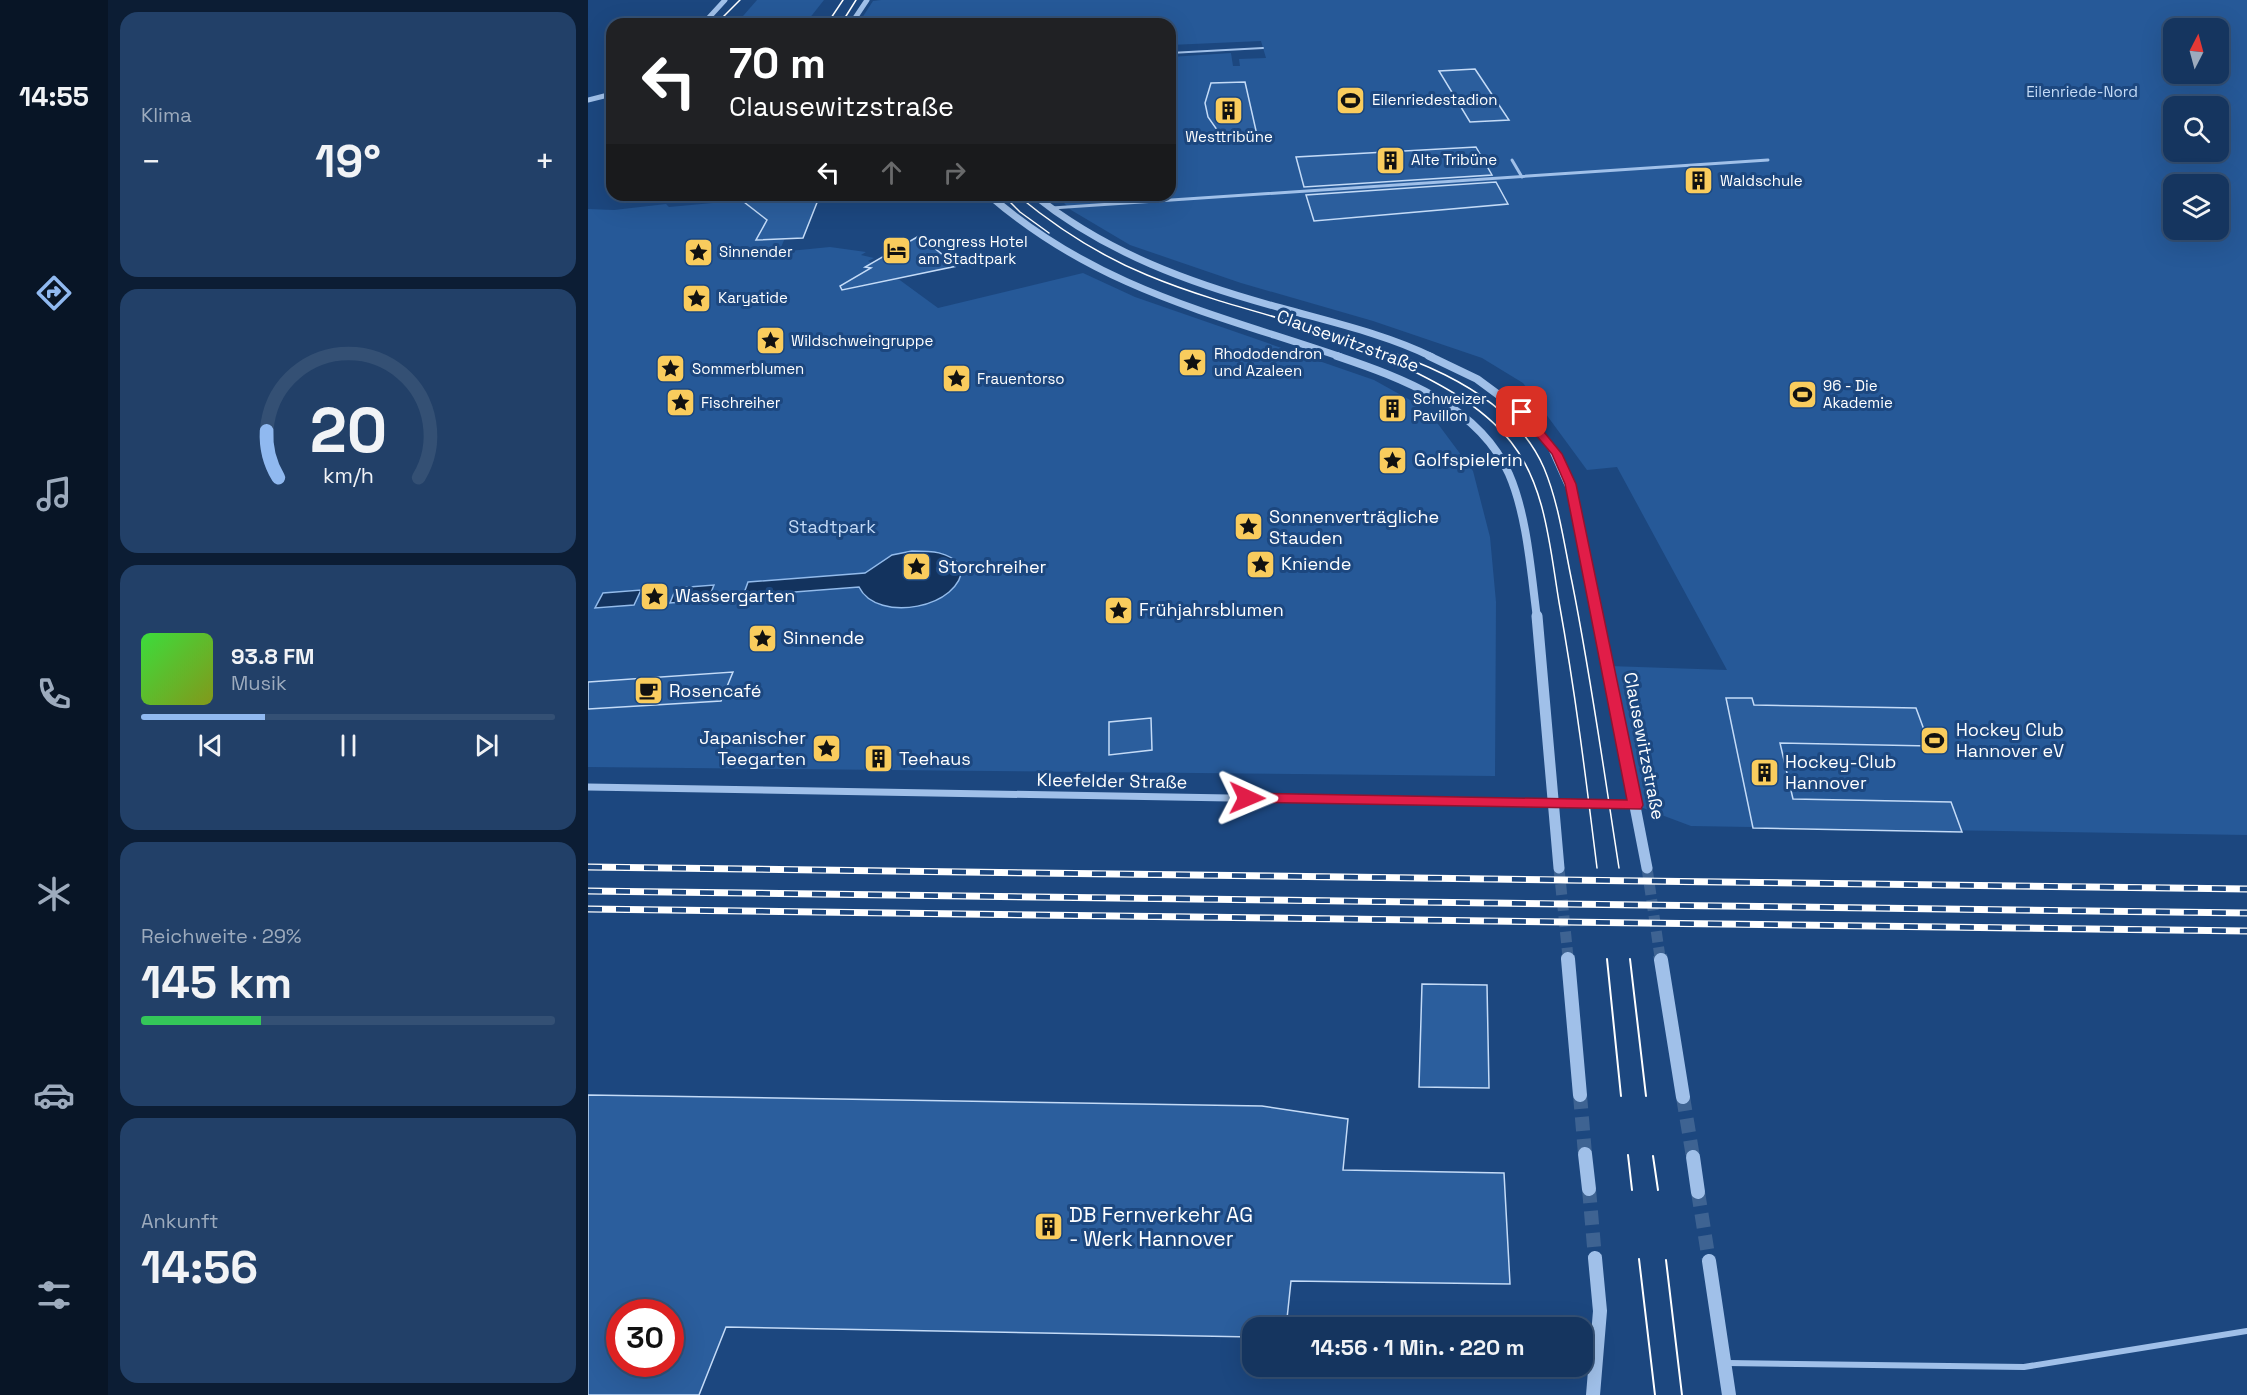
<!DOCTYPE html>
<html lang="de">
<head>
<meta charset="utf-8">
<style>
  body { margin:0; font-family:"Space Grotesk",sans-serif; background:#224068; color:#f1f3f6; height:100vh; display:flex; flex-direction:column; font-size:22px; white-space:nowrap }
  * { box-sizing:border-box; margin:0 }
  p { font-size:20px; color:#9dabbd }
  .icon { flex:none; width:33px; height:33px; fill:none; stroke:currentColor; stroke-width:2; stroke-linecap:round; stroke-linejoin:round }
  .map { position:relative; flex:1; overflow:hidden }
  .side { display:flex; flex-direction:column; gap:12px; padding:12px; background:#0c1d34; width:480px }
  .side>* { flex:none }
  .banner { position:absolute; left:18px; top:18px; width:570px; height:183px; border-radius:18px; box-shadow:0 6px 24px #0002,0 0 0 2px #345074; background:#202124; color:#fff; overflow:hidden }
  .needle { width:39px; rotate:6deg }
  .tools { position:absolute; left:1575px; top:18px; display:grid; gap:12px }
  .tools a { display:grid; place-items:center; width:66px; height:66px; border-radius:12px; background:#15355f; box-shadow:0 6px 24px #0002,0 0 0 2px #345074; font-size:30px }
  .speed { position:absolute; left:18px; top:1299px; display:flex; gap:12px; font-size:30px; font-weight:700; text-align:center }
  .speed>* { display:grid; place-content:center; width:78px; height:78px; border-radius:50%; background:#15355f; box-shadow:0 6px 24px #0002,0 0 0 2px #345074; line-height:1 }
  .speed .limit { border:9px solid #d22; background:#fff; color:#111 }
  .pin { position:absolute; display:grid; place-items:center; width:51px; height:51px; color:#fff; margin:-26px; border-radius:12px; box-shadow:0 3px 9px #0006 }
  .me { position:absolute; width:66px; margin:-33px; rotate:91deg; stroke-linejoin:round; filter:drop-shadow(0 0 4px #0008) }
  .turn { display:flex; align-items:center; gap:21px; height:126px; padding:0 24px; font-size:27px }
  .turn .icon { width:78px; height:78px; stroke-width:2.5 }
  .turn b { display:block; font-size:42px; line-height:51px }
  .lanes { display:flex; align-items:center; height:57px; padding:0 24px; background:#0003; justify-content:center; gap:30px; direction:ltr }
  .lanes .off { opacity:.35 }
  .big { font-size:45px; font-weight:800; line-height:1.1 }
  .side .widget { flex:1; display:flex; flex-direction:column; justify-content:center; gap:9px; min-width:0; padding:0 21px; border-radius:18px; background:#224068 }
  .side .dial { align-items:center; gap:0 }
  .dial svg { height:156px; overflow:visible; fill:none; stroke:#345074; stroke-width:7; stroke-linecap:round; text-anchor:middle }
  .dial text { fill:#f1f3f6; stroke:none }
  .song { display:flex; align-items:center; gap:18px }
  .cover { width:72px; height:72px; border-radius:9px; background:linear-gradient(135deg,hsl(120 70% 55%),hsl(70 70% 35%)) }
  .played { height:6px; border-radius:3px; background:linear-gradient(90deg,#90b9f0 30%,#345074 30%) }
  .keys { display:flex; justify-content:space-around; direction:ltr }
  .heat { display:flex; justify-content:space-between; align-items:center; font-size:33px; direction:ltr }
  .charge { height:9px; border-radius:4px; background:linear-gradient(90deg,#34c759 29%,#345074 0) }
  .trip { position:absolute; left:654px; top:1317px; width:351px; height:60px; border-radius:18px; background:#15355f; box-shadow:0 6px 24px #0002,0 0 0 2px #345074; font-weight:800; line-height:60px; text-align:center }
  main { display:flex; flex:1; min-height:0 }
  .tabs { display:flex; flex-direction:column; width:108px; justify-content:space-around; align-items:center; background:#081526; color:#9dabbd }
  .tabs .icon { width:42px; height:42px }
  .tabs .active { color:#90b9f0 }
  .tabs b { font-size:27px; color:#f1f3f6 }
  .map>svg:first-child { display:block }
</style>
</head>
<body>
<main>
<nav class="tabs">
<b>14:55</b>
<svg class="icon active" aria-label="directions" viewBox="0 0 24 24"><path d="M12 3l9 9-9 9-9-9zM9 14v-3h6M13 9l2 2-2 2"/></svg>
<svg class="icon" aria-label="music" viewBox="0 0 24 24"><path d="M9 18V5l10-2v13"/><circle cx="6" cy="18" r="3"/><circle cx="16" cy="16" r="3"/></svg>
<svg class="icon" aria-label="phone" viewBox="0 0 24 24"><path d="M5 4h4l2 5-3 2q2 4 5 5l2-3 5 2v4C11 20 4 13 5 4z"/></svg>
<svg class="icon" aria-label="climate" viewBox="0 0 24 24"><path d="M12 3v18M4 7l16 10M4 17L20 7"/></svg>
<svg class="icon" aria-label="car" viewBox="0 0 24 24"><path d="M5 17H2v-5l4-1 3-4h7l3 4 3 1v5h-3M9 17h6M6 11h13"/><circle cx="7" cy="17" r="2"/><circle cx="17" cy="17" r="2"/></svg>
<svg class="icon" aria-label="filters" viewBox="0 0 24 24"><path d="M4 7h16M4 17h16"/><circle cx="9" cy="7" r="2"/><circle cx="15" cy="17" r="2"/></svg>
</nav>
<section class="side">
<div class="widget"><p>Klima</p>
<div class="heat"><a>−</a><b class="big">19°</b><a>+</a></div>
</div>
<div class="widget dial"><svg viewBox="0 0 100 80">
<path d="M14 69A42 42 0 1 1 86 69"/>
<path d="M14 69A42 42 0 0 1 8 45" stroke="#90b9f0"/>
<text x="50" y="56" font-size="32" font-weight="700">20</text>
<text x="50" y="72" font-size="11">km/h</text>
</svg></div>
<div class="widget">
<div class="song"><i class="cover"></i><div><b>93.8 FM</b><p>Musik</p></div></div>
<div class="played"></div>
<div class="keys"><svg class="icon" aria-label="previous" viewBox="0 0 24 24"><path d="M18 5L8 12l10 7zM5 5v14"/></svg><svg class="icon" aria-label="pause" viewBox="0 0 24 24"><path d="M8 5v14M16 5v14"/></svg><svg class="icon" aria-label="next" viewBox="0 0 24 24"><path d="M6 5l10 7-10 7zM19 5v14"/></svg></div>
</div>
<div class="widget"><p>Reichweite · 29%</p><b class="big">145 km</b><div class="charge"></div></div>
<div class="widget"><p>Ankunft</p><b class="big">14:56</b></div>
</section>
<div class="map">
<svg width="1659" height="1395" viewBox="0 0 1659 1395">
  <rect width="100%" height="100%" fill="#1c477f"/>
  <!-- green -->
  <g fill="#265998" fill-rule="evenodd">
    <path d="M169,0H236L217,24H148Z"/>
    <path d="M293,0H1659V835L1103,826L1047,805L1021,666L1139,670L1029,467L999,470L935,383L894,358L785,321L653,283L542,245L483,210L468,195H582V57L643,53L645,66H652L651,59L678,58L673,41L582,45V24H270L285,1ZM1586,28H1630V74H1586ZM1586,106H1630V152H1586ZM1586,184H1630V230H1586Z"/>
    <path d="M157,200L211,205L191,252L242,247L278,252L273,255L286,258L280,261L284,263L278,267L283,268L277,272L309,278L350,308L495,273L547,297L786,380L822,400L850,424L885,471L902,537L908,602L907,776L0,767V209L26,210L78,204L81,207Z"/>
  </g>
  <!-- water -->
  <g fill="#13335e" stroke="#93bbeb" stroke-width="1.5">
    <path d="M324,551C344,551 359,551 374,566C375,608 289,624 271,587L155,596L160,582L277,573L304,555Z"/>
    <path d="M126,585L120,600L82,603L88,588Z"/>
    <path d="M53,590L46,605L7,608L15,593Z"/>
  </g>
  <!-- building -->
  <g fill="#2b5e9d" stroke="#c4dbf7" stroke-width="1.5" fill-rule="evenodd">
    <path d="M887,69L921,120L882,122L851,71Z"/>
    <path d="M657,82L669,135L634,137L620,117L617,103L623,83Z"/>
    <path d="M888,147L904,175L716,187L708,157Z"/>
    <path d="M908,182L920,204L726,221L718,195Z"/>
    <path d="M147,195H232L215,238L168,240L179,220Z"/>
    <path d="M331,236L369,266L254,290L252,286L283,268L277,267Z"/>
    <path d="M145,672L133,701L0,709V682Z"/>
    <path d="M1138,698H1164L1166,705L1328,708L1342,746L1192,743L1205,799L1363,802L1374,832L1165,828Z"/>
    <path d="M563,718L564,750L521,755V722Z"/>
    <path d="M834,984L899,985L901,1088L831,1087Z"/>
    <path d="M0,1095L674,1106L760,1119L755,1170L916,1173L922,1284L703,1281L698,1328H664V1337L138,1327L111,1395H0ZM32,1312H82V1367H32Z"/>
  </g>
  <g fill="none" stroke-linecap="round" stroke-linejoin="round">
    <!-- tertiary-tunnel-far1 -->
    <g stroke="#3e6392" stroke-width="11" stroke-dasharray="11 5" stroke-linecap="butt">
      <path d="M971,868L980,957"/>
      <path d="M1059,868L1072,957"/>
    </g>
    <!-- tertiary-tunnel -->
    <g stroke="#3e6392" stroke-width="14" stroke-dasharray="14 8" stroke-linecap="butt">
      <path d="M980,955V959"/>
      <path d="M1072,955L1073,960"/>
      <path d="M992,1095L997,1154"/>
      <path d="M1095,1097L1105,1157"/>
      <path d="M1001,1189L1007,1258"/>
      <path d="M1110,1192L1121,1261"/>
    </g>
    <!-- service-far2 -->
    <path stroke="#a0c0e9" stroke-width="2" d="M582,53L675,48"/>
    <!-- service-far1 -->
    <g stroke="#a0c0e9" stroke-width="3">
      <path d="M924,160L934,177"/>
      <path d="M464,208L1180,160"/>
    </g>
    <!-- service -->
    <path stroke="#a0c0e9" stroke-width="6" d="M1139,1363L1436,1367L1659,1331"/>
    <!-- minor -->
    <path stroke="#a0c0e9" stroke-width="7" d="M0,787L1047,805"/>
    <!-- tertiary-far4 -->
    <g stroke="#a0c0e9" stroke-width="5">
      <path d="M115,24L137,0"/>
      <path d="M263,24L279,0"/>
      <path d="M0,100L24,94"/>
    </g>
    <!-- tertiary-far3 -->
    <g stroke="#a0c0e9" stroke-width="7">
      <path d="M401,195C508,288 624,313 753,357"/>
      <path d="M446,195C518,253 604,284 693,308C743,322 797,334 844,357"/>
    </g>
    <!-- tertiary-far2 -->
    <g stroke="#a0c0e9" stroke-width="8">
      <path d="M749,356C814,378 891,406 921,474C939,515 943,573 949,618"/>
      <path d="M841,356L889,379L931,410L964,448L986,497L1010,618"/>
    </g>
    <!-- tertiary-far1 -->
    <g stroke="#a0c0e9" stroke-width="11">
      <path d="M949,616L971,868"/>
      <path d="M1010,616L1059,868"/>
    </g>
    <!-- tertiary -->
    <g stroke="#a0c0e9" stroke-width="14">
      <path d="M980,959L992,1095"/>
      <path d="M1073,960L1095,1097"/>
      <path d="M997,1154L1001,1189"/>
      <path d="M1105,1157L1110,1192"/>
      <path d="M1121,1261L1141,1395"/>
      <path d="M1005,1395L1012,1311L1007,1258"/>
    </g>
    <!-- tram-far1 -->
    <g stroke="#fff" stroke-width="1.5">
      <path d="M128,24L152,0"/>
      <path d="M239,24L255,0"/>
      <path d="M253,24L268,0"/>
      <path d="M415,195L432,212L461,233"/>
      <path d="M429,195C469,228 510,255 559,275C602,293 648,306 694,319C782,345 915,374 956,468C971,504 976,544 984,582C1003,677 1016,772 1031,868"/>
      <path d="M800,359C845,380 892,403 923,442C958,486 962,549 971,602C987,690 998,779 1009,868"/>
    </g>
    <!-- tram -->
    <g stroke="#fff" stroke-width="2">
      <path d="M1019,959L1033,1096"/>
      <path d="M1042,959L1058,1096"/>
      <path d="M1040,1155L1044,1190"/>
      <path d="M1065,1156L1070,1190"/>
      <path d="M1051,1259L1067,1395"/>
      <path d="M1078,1260L1094,1395"/>
    </g>
    <defs>
      <g id="rail">
        <path d="M0,867L1659,889"/>
        <path d="M0,891L1659,913"/>
        <path d="M0,909L1659,931"/>
      </g>
    </defs>
    <!-- rail casing -->
    <use href="#rail" stroke="#fff" stroke-width="7"/>
    <!-- rail -->
    <use href="#rail" stroke="#1c477f" stroke-width="4.5" stroke-dasharray="14" stroke-linecap="butt"/>
  </g>
  <!-- route -->
  <path fill="#e11d48" stroke="#92132f" stroke-width="1.5" d="M930,410H938L974,454L988,484L1055,805L1053,809L654,802L652,798L654,794L659,793L1039,800L977,484L964,454L930,414Z"/>
  <!-- icons -->
  <defs>
    <symbol id="stadium-square" viewBox="-11 -11 22 22"><rect x="-9" y="-9" width="18" height="18" rx="4" fill="#f9cc5d" stroke="#1c477f"/><path d="M0-5a6.5 5 0 1 0 0 10a6.5 5 0 1 0 0-10ZM-3.5-1.8h7v3.6h-7Z" fill="#111"/></symbol>
    <symbol id="building-square" viewBox="-11 -11 22 22"><rect x="-9" y="-9" width="18" height="18" rx="4" fill="#f9cc5d" stroke="#1c477f"/><path d="M-4-6H4V6H1V3H-1V6H-4ZM-2.5-4.3h1.7v1.8h-1.7ZM.8-4.3h1.7v1.8H.8ZM-2.5-1h1.7V.8h-1.7ZM.8-1h1.7V.8H.8Z" fill="#111"/></symbol>
    <symbol id="hotel-square" viewBox="-11 -11 22 22"><rect x="-9" y="-9" width="18" height="18" rx="4" fill="#f9cc5d" stroke="#1c477f"/><path d="M-6-4.5h1.5V1H6V5H4.5V3h-9V5H-6ZM-4 0a1.8 1.8 0 1 1 3.6 0ZM.5 0V-2.5h3Q6-2.5 6 0Z" fill="#111"/></symbol>
    <symbol id="sight-square" viewBox="-11 -11 22 22"><rect x="-9" y="-9" width="18" height="18" rx="4" fill="#f9cc5d" stroke="#1c477f"/><path d="M0-6L1.8-2.2L6-1.7L2.9 1.2L3.7 5.4L0 3.3L-3.7 5.4L-2.9 1.2L-6-1.7L-1.8-2.2Z" fill="#111"/></symbol>
    <symbol id="cafe-square" viewBox="-11 -11 22 22"><rect x="-9" y="-9" width="18" height="18" rx="4" fill="#f9cc5d" stroke="#1c477f"/><path d="M-5.5-4.5H6V0H3Q3 3.5 0 3.5H-2.5Q-5.5 3.5-5.5 0ZM3-3.2v2h1.7v-2ZM-6 4.5H4V6H-6Z" fill="#111"/></symbol>
  </defs>
  <g fill-rule="evenodd">
    <use href="#stadium-square" x="746" y="84" width="33" height="33"/>
    <use href="#building-square" x="624" y="94" width="33" height="33"/>
    <use href="#building-square" x="786" y="144" width="33" height="33"/>
    <use href="#building-square" x="1094" y="164" width="33" height="33"/>
    <use href="#hotel-square" x="292" y="234" width="33" height="33"/>
    <use href="#sight-square" x="94" y="236" width="33" height="33"/>
    <use href="#sight-square" x="92" y="282" width="33" height="33"/>
    <use href="#sight-square" x="166" y="324" width="33" height="33"/>
    <use href="#sight-square" x="588" y="346" width="33" height="33"/>
    <use href="#sight-square" x="66" y="352" width="33" height="33"/>
    <use href="#sight-square" x="352" y="362" width="33" height="33"/>
    <use href="#stadium-square" x="1198" y="378" width="33" height="33"/>
    <use href="#sight-square" x="76" y="386" width="33" height="33"/>
    <use href="#building-square" x="788" y="392" width="33" height="33"/>
    <use href="#sight-square" x="788" y="444" width="33" height="33"/>
    <use href="#sight-square" x="644" y="510" width="33" height="33"/>
    <use href="#sight-square" x="656" y="548" width="33" height="33"/>
    <use href="#sight-square" x="312" y="550" width="33" height="33"/>
    <use href="#sight-square" x="50" y="580" width="33" height="33"/>
    <use href="#sight-square" x="514" y="594" width="33" height="33"/>
    <use href="#sight-square" x="158" y="622" width="33" height="33"/>
    <use href="#cafe-square" x="44" y="674" width="33" height="33"/>
    <use href="#stadium-square" x="1330" y="724" width="33" height="33"/>
    <use href="#sight-square" x="222" y="732" width="33" height="33"/>
    <use href="#building-square" x="274" y="742" width="33" height="33"/>
    <use href="#building-square" x="1160" y="756" width="33" height="33"/>
    <use href="#building-square" x="444" y="1210" width="33" height="33"/>
  </g>
  <g text-anchor="middle" stroke-width="6" stroke-linejoin="round" paint-order="stroke">
    <!-- far-park labels -->
    <g font-size="15" fill="#c4dbf7" stroke="#1c477f">
      <text x="1494" y="97">Eilenriede-Nord</text>
    </g>
    <!-- far-poi labels -->
    <g font-size="15" fill="#fff" stroke="#1c477f" text-anchor="start">
      <text x="784" y="105">Eilenriedestadion</text>
      <text x="641" y="142" text-anchor="middle">Westtribüne</text>
      <text x="823" y="165">Alte Tribüne</text>
      <text x="1132" y="186">Waldschule</text>
      <text x="330" y="247">Congress Hotel<tspan x="330" dy="17">am Stadtpark</tspan></text>
      <text x="131" y="257">Sinnender</text>
      <text x="130" y="303">Karyatide</text>
      <text x="203" y="346">Wildschweingruppe</text>
      <text x="626" y="359">Rhododendron<tspan x="626" dy="17">und Azaleen</tspan></text>
      <text x="104" y="374">Sommerblumen</text>
      <text x="389" y="384">Frauentorso</text>
      <text x="1235" y="391">96 - Die<tspan x="1235" dy="17">Akademie</tspan></text>
      <text x="825" y="404">Schweizer<tspan x="825" dy="17">Pavillon</tspan></text>
      <text x="113" y="408">Fischreiher</text>
    </g>
    <!-- street labels -->
    <g font-size="18" fill="#fff" stroke="#1c477f">
      <text transform="translate(760 341) rotate(20)" y="6">Clausewitzstraße</text>
      <text transform="translate(1056 746) rotate(79)" y="6">Clausewitzstraße</text>
      <text transform="translate(524 781) rotate(1)" y="6">Kleefelder Straße</text>
    </g>
    <!-- poi labels -->
    <g font-size="18" fill="#fff" stroke="#1c477f" text-anchor="start">
      <text x="826" y="466">Golfspielerin</text>
      <text x="681" y="523">Sonnenverträgliche<tspan x="681" dy="21">Stauden</tspan></text>
      <text x="693" y="570">Kniende</text>
      <text x="350" y="573">Storchreiher</text>
      <text x="87" y="602">Wassergarten</text>
      <text x="551" y="616">Frühjahrsblumen</text>
      <text x="195" y="644">Sinnende</text>
      <text x="81" y="697">Rosencafé</text>
      <text x="1368" y="736">Hockey Club<tspan x="1368" dy="21">Hannover eV</tspan></text>
      <text x="218" y="744" text-anchor="end">Japanischer<tspan x="218" dy="21">Teegarten</tspan></text>
      <text x="311" y="765">Teehaus</text>
      <text x="1197" y="768">Hockey-Club<tspan x="1197" dy="21">Hannover</tspan></text>
    </g>
    <!-- park labels -->
    <g font-size="18" fill="#c4dbf7" stroke="#1c477f">
      <text x="244" y="533">Stadtpark</text>
    </g>
    <!-- near-poi labels -->
    <g font-size="21" fill="#fff" stroke="#1c477f" text-anchor="start">
      <text x="481" y="1222">DB Fernverkehr AG<tspan x="481" dy="24">- Werk Hannover</tspan></text>
    </g>
  </g>
</svg>
<div class="tools">
<a><svg class="needle" viewBox="-14 -14 28 28"><path d="M0-13l5 13h-10z" fill="#e53935"/><path d="M0 13l5-13h-10z" fill="#9dabbd"/></svg></a>
<a><svg class="icon" aria-label="search" viewBox="0 0 24 24"><circle cx="10" cy="10" r="6"/><path d="M15 15l6 6"/></svg></a>
<a><svg class="icon" aria-label="layers" viewBox="0 0 24 24"><path d="M12 4l9 5-9 5-9-5zM3 14l9 5 9-5"/></svg></a>
</div>
<div class="speed"><div class="limit">30</div></div>
<div class="pin" style="left:934px;top:412px;background:#d93025"><svg class="icon" aria-label="arrive" viewBox="0 0 24 24"><path d="M6 21V4h12l-3 4 3 4H6"/></svg></div>
<svg class="me" style="left:659px;top:798px" viewBox="-20 -20 40 40"><path d="M0-17L14 15 0 8-14 15z" fill="#e11d48" stroke="#fff" stroke-width="4"/></svg>
<div class="trip">14:56 · 1 Min. · 220 m</div>
<div class="banner">
<div class="turn"><svg class="icon" aria-label="left" viewBox="0 0 24 24"><path d="M17 20v-9H6M10 6l-5 5 5 5"/></svg><div><b>70 m</b>Clausewitzstraße</div></div>
<div class="lanes"><svg class="icon" aria-label="left" viewBox="0 0 24 24"><path d="M17 20v-9H6M10 6l-5 5 5 5"/></svg><svg class="icon off" aria-label="ahead" viewBox="0 0 24 24"><path d="M12 20V5M6 11l6-6 6 6"/></svg><svg class="icon off" aria-label="right" viewBox="0 0 24 24"><path d="M7 20v-9h11M14 6l5 5-5 5"/></svg></div>
</div>
</div>
</main>
</body>
</html>
